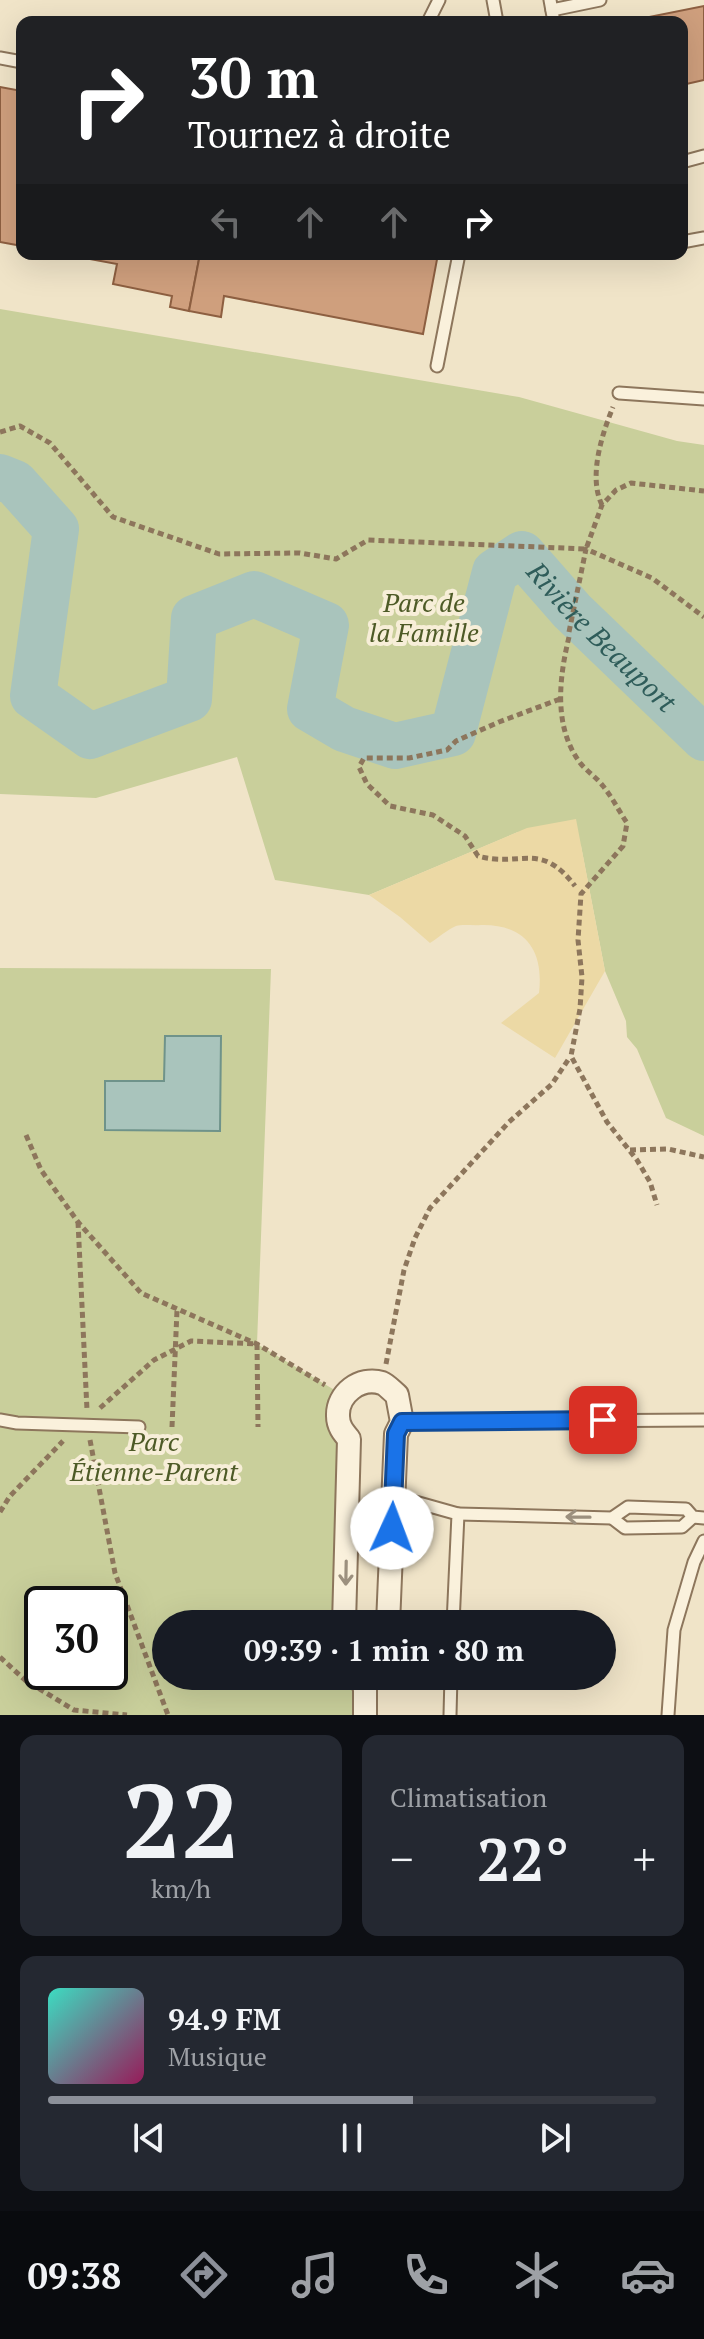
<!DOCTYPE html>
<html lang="fr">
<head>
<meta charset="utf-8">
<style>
  body { margin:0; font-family:"PT Serif",serif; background:#242831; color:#f1f3f6; height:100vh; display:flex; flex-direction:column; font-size:30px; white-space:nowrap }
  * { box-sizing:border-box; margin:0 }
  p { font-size:26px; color:#9ea1a6 }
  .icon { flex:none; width:44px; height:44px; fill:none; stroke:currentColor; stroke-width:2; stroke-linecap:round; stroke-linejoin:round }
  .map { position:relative; height:1715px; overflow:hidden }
  .sheet { display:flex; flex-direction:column; gap:20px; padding:20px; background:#0d0f14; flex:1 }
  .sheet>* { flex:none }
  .hud { position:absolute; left:16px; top:16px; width:672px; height:244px; border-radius:16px; box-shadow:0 8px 32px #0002; background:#202124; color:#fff; overflow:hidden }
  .speed { position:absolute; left:24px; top:1586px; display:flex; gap:16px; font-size:40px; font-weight:700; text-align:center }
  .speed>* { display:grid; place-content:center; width:104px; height:104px; border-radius:50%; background:#171b24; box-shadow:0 8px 32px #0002; line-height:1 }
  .speed .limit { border:4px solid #111; border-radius:12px; background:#fff; color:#111 }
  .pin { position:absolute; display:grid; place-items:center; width:68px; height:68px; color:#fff; margin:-34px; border-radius:16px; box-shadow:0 4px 12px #0006 }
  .me { position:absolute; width:88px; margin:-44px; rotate:2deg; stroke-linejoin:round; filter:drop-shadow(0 0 6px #0008) }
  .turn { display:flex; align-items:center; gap:28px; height:168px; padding:0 40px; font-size:36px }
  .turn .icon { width:104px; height:104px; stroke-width:2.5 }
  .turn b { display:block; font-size:56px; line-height:68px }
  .lanes { display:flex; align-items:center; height:76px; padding:0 40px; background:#0003; justify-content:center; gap:40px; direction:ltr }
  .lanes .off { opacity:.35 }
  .big { font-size:60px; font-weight:700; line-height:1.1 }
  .sheet .card { flex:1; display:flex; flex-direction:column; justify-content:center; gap:12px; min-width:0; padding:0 28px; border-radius:16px; background:#242831 }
  .sheet .dial { align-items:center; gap:0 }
  .dial b { font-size:104px; line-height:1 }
  .song { display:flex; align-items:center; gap:24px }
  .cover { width:96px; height:96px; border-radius:12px; background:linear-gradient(135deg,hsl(170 70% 55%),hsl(330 70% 35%)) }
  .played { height:8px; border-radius:4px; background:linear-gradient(90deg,#8c9099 60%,#363941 60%) }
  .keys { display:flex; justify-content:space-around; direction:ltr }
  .heat { display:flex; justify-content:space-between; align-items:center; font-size:44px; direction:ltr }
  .sheet .tiles { flex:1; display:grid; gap:20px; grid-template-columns:1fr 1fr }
  .card:last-child { grid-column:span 2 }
  .trip { position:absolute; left:152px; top:1610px; width:464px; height:80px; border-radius:40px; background:#171b24; box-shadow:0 8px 32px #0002; font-weight:700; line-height:80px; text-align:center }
  .tab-bar { display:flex; height:128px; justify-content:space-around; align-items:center; background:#090b0e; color:#9ea1a6 }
  .tab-bar .icon { width:56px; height:56px }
  .tab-bar .selected { color:#8c9099 }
  .tab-bar b { font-size:36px; color:#f1f3f6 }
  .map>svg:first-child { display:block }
</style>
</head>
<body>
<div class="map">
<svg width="704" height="1715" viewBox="0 0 704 1715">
  <rect width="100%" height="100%" fill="#f0e4c8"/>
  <!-- green -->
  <g fill="#c9cf9b" fill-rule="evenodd">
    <path d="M0,309L519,397L677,441L704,445V1136L666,1118L637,1049L627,1037L626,1021L605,971L581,846L518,832L369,895L275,880L237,757L96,798L0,794Z"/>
    <path d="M0,968L271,969L257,1344L343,1395L344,1624H166V1676H359L365,1715H0ZM42,1604H110V1672H42Z"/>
  </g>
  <!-- sand -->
  <path fill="#ecd9a5" d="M576,819L605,971L555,1058L501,1023L539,993C544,951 526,924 481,925C474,926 463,924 456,926C448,929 438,938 430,943L400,917L369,895L527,828Z"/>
  <!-- water -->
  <path fill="#a9c4bc" stroke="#6f938a" stroke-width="2" d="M165,1036H221L220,1131L105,1130V1081H164Z"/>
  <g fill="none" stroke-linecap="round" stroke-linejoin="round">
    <!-- river -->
    <path stroke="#a9c4bc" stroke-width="46" id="s1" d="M0,477L15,483L56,529L33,696L90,736L189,699L194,618L254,594L326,625L310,709L344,729L395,746L453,733L495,572L522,554L572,611L704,738"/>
  </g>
  <!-- building -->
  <g fill="#cf9f7d" stroke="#8d5f41" stroke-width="2">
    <path d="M704,6V80L682,85V22H650L649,17Z"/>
    <path d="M0,87L22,91V246L0,242Z"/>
    <path d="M63,254H200L189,311L170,307L172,296L113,284L117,264Z"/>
    <path d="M200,254H438L423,334L224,296L221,317L189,311Z"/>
  </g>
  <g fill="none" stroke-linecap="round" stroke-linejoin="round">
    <defs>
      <g id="service">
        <path d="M493,0L497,22"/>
        <path d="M550,0L554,22"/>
        <path d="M552,10L600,0"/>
        <path d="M428,22L439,0"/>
        <path d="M0,58L22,62"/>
        <path d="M682,162L704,156"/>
        <path d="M682,242L704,238"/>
        <path d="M437,366L459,254"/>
        <path d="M619,393L704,399"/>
        <path d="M0,1420L17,1423L139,1427"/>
        <path d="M402,1422L704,1420"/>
        <path d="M394,1496L458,1514L453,1624"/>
        <path d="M458,1514L612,1518L628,1507L686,1509L693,1517L704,1518"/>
        <path d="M612,1518L625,1528L682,1527L693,1517"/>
        <path d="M450,1715L451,1676"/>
        <path d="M668,1715L674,1630L694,1562L704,1541"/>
      </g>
      <g id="minor">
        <path d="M344,1624L349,1439C343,1432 338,1426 338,1416C337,1394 360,1376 382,1383C387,1385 393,1392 397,1395L402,1422L396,1434L388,1624"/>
        <path d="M359,1676L365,1688V1715"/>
      </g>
    </defs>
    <!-- service casing -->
    <use href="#service" stroke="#8d765c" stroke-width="15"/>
    <!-- minor casing -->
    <use href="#minor" stroke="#8d765c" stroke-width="26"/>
    <!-- path -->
    <g stroke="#8d765c" stroke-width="5" stroke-dasharray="6 4" stroke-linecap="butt">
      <path d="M0,432L20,426L50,443L113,517L219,554L300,553L336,559L368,540L586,549L602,505L616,490L631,483L704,491"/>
      <path d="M602,505C588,477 602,434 613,407"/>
      <path d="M569,632L586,549L652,578L704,617"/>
      <path d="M569,637C559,678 553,728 581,764C588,772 597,778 603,786C612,797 619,811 627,823L623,846L581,894L578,940L582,977L580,1009L571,1056L607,1122L637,1160L650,1182L657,1205"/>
      <path d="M560,699L499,722L456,741L447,750L409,758H364L359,767L367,784L390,806L433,815L465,836L478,856C521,868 540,840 575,886"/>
      <path d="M26,1135L41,1170L78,1222L141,1293L257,1344L325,1385"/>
      <path d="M630,1150L668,1149L704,1157"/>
      <path d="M78,1222L87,1410"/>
      <path d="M386,1364L404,1270L415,1238L430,1208L509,1122L552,1084L570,1057"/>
      <path d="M100,1408L154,1360L191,1341L257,1344L258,1427"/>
      <path d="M172,1427L177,1310"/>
      <path d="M90,1440L115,1573L168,1715"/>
      <path d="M0,1512L10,1496L63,1441"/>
      <path d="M0,1657L25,1680L74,1710L127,1715"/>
    </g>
    <!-- service -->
    <use href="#service" stroke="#faf1dc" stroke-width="11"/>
    <!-- minor -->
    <use href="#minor" stroke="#faf1dc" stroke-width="22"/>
  </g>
  <!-- one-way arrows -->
  <defs><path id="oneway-shaft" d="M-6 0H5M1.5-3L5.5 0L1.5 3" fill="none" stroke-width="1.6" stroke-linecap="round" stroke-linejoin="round" transform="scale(2)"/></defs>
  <g stroke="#9c907e">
    <use href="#oneway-shaft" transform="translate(578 1517) rotate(-179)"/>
    <use href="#oneway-shaft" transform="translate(346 1573) rotate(91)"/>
  </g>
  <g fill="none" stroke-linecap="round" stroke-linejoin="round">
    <defs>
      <path id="route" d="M392,1528L396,1434L402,1422L603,1420"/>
    </defs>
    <!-- route casing -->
    <use href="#route" stroke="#114b97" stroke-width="20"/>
    <!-- route -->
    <use href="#route" stroke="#1a73e8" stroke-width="14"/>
  </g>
  <g text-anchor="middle" stroke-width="8" stroke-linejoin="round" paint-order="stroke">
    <!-- park labels -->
    <g font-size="26" font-style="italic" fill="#4d5a26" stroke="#f7eed8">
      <text x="424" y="612">Parc de<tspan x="424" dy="30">la Famille</tspan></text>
      <text x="154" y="1451">Parc<tspan x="154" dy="30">Étienne-Parent</tspan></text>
    </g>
    <!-- water labels -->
    <g font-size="28" font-style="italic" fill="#2f5d5a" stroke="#f7eed8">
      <text dy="10" stroke="none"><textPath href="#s1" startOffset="1198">Rivière Beauport</textPath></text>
    </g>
  </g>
</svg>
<div class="speed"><div class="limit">30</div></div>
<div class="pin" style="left:603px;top:1420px;background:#d93025"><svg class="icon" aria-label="arrive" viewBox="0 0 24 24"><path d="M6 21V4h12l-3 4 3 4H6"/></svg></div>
<svg class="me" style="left:392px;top:1528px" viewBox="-20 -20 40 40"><circle r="19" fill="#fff"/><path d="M0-13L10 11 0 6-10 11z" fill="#1a73e8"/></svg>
<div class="trip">09:39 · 1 min · 80 m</div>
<div class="hud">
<div class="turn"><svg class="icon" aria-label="right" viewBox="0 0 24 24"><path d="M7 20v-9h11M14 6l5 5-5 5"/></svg><div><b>30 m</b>Tournez à droite</div></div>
<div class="lanes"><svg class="icon off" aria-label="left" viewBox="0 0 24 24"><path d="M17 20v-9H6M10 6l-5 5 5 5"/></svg><svg class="icon off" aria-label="ahead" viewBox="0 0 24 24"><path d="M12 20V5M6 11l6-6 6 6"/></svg><svg class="icon off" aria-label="ahead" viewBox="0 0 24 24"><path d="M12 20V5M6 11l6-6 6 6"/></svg><svg class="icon" aria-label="right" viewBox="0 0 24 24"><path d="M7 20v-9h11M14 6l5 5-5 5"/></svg></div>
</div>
</div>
<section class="sheet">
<div class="tiles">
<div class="card dial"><b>22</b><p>km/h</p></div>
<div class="card"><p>Climatisation</p>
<div class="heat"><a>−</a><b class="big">22°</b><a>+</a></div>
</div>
<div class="card">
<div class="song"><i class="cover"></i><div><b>94.9 FM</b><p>Musique</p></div></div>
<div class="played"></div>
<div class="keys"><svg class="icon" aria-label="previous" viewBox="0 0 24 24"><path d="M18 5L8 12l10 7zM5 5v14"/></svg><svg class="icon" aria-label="pause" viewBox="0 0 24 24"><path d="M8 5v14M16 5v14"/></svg><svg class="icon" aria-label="next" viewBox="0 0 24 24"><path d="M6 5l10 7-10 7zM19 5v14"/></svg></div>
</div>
</div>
</section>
<nav class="tab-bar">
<b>09:38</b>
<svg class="icon selected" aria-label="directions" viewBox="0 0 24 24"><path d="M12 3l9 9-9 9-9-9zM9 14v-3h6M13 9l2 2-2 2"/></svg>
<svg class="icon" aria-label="music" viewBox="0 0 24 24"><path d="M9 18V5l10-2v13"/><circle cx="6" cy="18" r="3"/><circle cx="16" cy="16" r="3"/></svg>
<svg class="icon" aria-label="phone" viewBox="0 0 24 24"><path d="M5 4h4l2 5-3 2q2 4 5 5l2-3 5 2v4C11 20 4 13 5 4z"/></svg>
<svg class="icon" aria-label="climate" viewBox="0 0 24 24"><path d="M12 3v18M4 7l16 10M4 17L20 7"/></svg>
<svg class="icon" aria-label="car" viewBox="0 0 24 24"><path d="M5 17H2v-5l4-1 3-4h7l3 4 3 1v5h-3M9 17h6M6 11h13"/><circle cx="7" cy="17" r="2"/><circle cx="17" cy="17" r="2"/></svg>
</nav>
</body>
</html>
